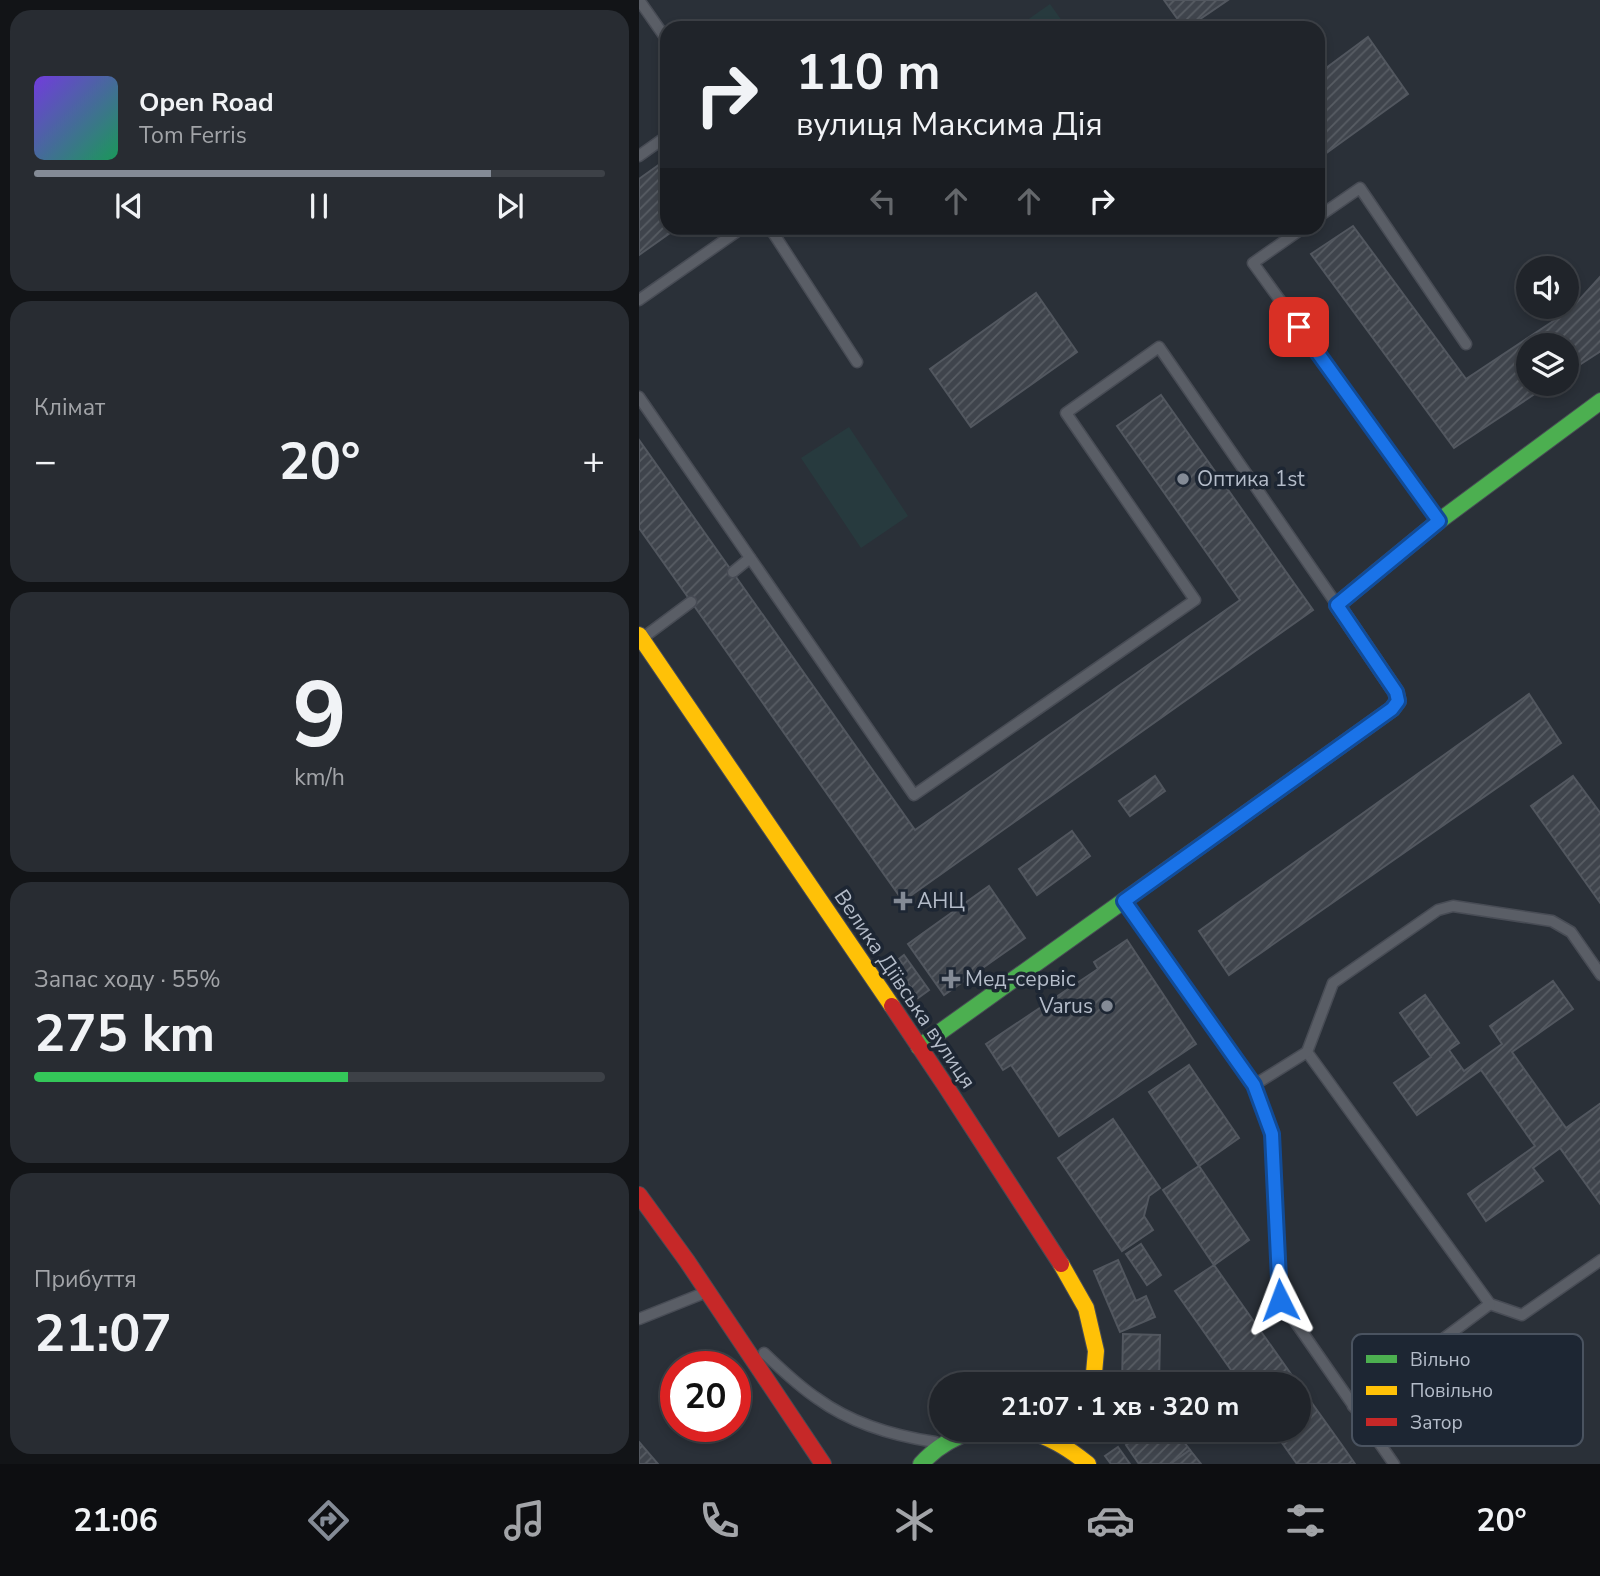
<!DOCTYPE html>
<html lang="uk">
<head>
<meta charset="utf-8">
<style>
  body { margin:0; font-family:"Nunito Sans",sans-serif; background:#282c32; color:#f1f3f6; height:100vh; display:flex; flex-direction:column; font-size:26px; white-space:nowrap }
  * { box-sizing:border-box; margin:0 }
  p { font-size:23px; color:#a2a4a8 }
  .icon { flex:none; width:38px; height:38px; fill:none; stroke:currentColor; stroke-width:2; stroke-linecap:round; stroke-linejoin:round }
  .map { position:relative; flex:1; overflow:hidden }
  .details { display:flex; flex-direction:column; gap:10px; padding:10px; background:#121417; width:639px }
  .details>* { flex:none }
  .top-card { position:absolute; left:21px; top:21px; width:665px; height:214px; border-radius:21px; box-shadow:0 4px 10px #0003,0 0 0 2px #3d4147; background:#20242a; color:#f1f3f6; overflow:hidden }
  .fabs { position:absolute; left:877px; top:256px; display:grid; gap:14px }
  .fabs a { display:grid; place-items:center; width:63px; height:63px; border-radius:50%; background:#20242a; box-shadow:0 4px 10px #0003,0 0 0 2px #3d4147; font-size:35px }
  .speed { position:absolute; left:21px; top:1351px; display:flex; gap:14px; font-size:35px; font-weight:700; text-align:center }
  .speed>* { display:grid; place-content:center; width:91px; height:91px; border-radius:50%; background:#20242a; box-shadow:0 4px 10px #0003,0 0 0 2px #3d4147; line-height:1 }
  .speed .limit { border:10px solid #d22; background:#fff; color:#111 }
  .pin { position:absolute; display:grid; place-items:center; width:60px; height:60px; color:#fff; margin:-30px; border-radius:14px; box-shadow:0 4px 10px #0006 }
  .me { position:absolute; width:77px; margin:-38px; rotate:357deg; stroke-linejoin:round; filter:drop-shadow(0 0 5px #0008) }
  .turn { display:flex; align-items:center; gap:24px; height:147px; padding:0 21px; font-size:32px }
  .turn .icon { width:91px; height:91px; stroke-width:2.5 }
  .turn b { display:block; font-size:49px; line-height:60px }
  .lanes { display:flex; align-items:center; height:66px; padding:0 21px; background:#0003; justify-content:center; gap:35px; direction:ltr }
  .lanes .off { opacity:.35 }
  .big { font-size:52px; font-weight:700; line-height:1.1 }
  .details .widget { flex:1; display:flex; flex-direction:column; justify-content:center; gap:10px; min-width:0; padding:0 24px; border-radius:21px; background:#282c32 }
  .details .dial { align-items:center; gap:0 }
  .dial b { font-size:91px; line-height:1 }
  .song { display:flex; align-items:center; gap:21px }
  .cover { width:84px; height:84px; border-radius:10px; background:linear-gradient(135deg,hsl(260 70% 55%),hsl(150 70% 35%)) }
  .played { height:7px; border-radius:4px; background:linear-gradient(90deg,#848b96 80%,#3d4147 80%) }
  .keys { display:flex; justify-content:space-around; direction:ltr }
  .heat { display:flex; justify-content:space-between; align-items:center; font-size:38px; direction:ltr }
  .charge { height:10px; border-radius:5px; background:linear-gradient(90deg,#34c759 55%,#3d4147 0) }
  .trip { position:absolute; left:290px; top:1372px; width:382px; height:70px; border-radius:35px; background:#20242a; box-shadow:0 4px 10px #0003,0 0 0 2px #3d4147; font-weight:700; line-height:70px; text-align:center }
  .menu { display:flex; height:112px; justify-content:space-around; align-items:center; background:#0d0e11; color:#a2a4a8 }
  .menu .icon { width:49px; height:49px }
  .menu .current { color:#848b96 }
  .menu b { font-size:32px; color:#f1f3f6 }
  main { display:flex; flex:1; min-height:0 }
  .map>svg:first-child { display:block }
</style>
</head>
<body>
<main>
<section class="details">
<div class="widget">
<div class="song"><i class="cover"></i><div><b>Open Road</b><p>Tom Ferris</p></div></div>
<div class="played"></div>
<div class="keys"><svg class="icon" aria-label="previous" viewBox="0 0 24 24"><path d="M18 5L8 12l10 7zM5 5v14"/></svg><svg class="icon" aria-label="pause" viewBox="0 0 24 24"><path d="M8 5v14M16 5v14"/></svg><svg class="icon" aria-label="next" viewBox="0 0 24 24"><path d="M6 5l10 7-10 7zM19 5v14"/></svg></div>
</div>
<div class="widget"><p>Клімат</p>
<div class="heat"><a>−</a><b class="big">20°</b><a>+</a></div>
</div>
<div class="widget dial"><b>9</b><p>km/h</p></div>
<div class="widget"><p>Запас ходу · 55%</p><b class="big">275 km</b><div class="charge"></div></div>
<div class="widget"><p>Прибуття</p><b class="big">21:07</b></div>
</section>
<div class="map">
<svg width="962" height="1464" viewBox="0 0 962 1464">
  <defs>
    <pattern id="building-hatch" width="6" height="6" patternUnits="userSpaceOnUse" patternTransform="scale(1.75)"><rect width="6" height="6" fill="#3f444c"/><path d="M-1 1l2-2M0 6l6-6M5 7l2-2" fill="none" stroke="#585d64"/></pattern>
  </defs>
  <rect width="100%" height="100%" fill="#2a3038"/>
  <!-- green -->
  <g fill="#273a3e">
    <path d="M411,4L428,28H377Z"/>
    <path d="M210,427L269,516L222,548L162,458Z"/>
  </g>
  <!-- building -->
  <g fill="url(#building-hatch)" stroke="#52575f" stroke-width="2">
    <path d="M525,0H589L548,28H545Z"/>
    <path d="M729,37L769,94L679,159V74Z"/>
    <path d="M28,159V228H38L0,255V179Z"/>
    <path d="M714,226L827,379L931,310L962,276V351L928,373V345H889V383H912L815,448L672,254Z"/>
    <path d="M397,293L438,352L332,427L291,369Z"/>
    <path d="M522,395L674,610L264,901L0,528V440L276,830L601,600L478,426Z"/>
    <path d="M890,694L922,743L590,975L560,931Z"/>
    <path d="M516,776L526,791L491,816L480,801Z"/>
    <path d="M934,776L962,814V904L892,806Z"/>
    <path d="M433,831L451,856L398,895L380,869Z"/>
    <path d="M350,886L386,938L305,995L269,944Z"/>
    <path d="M488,940L557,1044L420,1136L372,1065L364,1070L347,1044L459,969L455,962Z"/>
    <path d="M265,955L290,990L279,998L258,967L263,963L260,959Z"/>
    <path d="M914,981L934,1009L873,1052L927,1128L962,1103V1205L921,1148L894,1168L904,1181L847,1221L829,1194L896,1146L842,1070L778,1115L755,1083L792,1057L761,1013L786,995L820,1043L810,1050L825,1071L863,1044L851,1026Z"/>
    <path d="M550,1065L600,1138L560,1166L510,1092Z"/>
    <path d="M474,1119L521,1188L510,1196L505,1216L514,1230L483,1251L419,1158Z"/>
    <path d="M560,1166L610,1240L575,1265L524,1190Z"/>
    <path d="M502,1244L522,1275L508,1285L487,1254Z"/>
    <path d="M479,1260L497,1301L507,1296L516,1317L481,1332L455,1271Z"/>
    <path d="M575,1265L604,1306L659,1384H602L536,1291Z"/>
    <path d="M484,1334L521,1335L520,1384H483Z"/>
    <path d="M660,1385L705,1448L716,1464H658L634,1430H660Z"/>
    <path d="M527,1430H536L551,1450L531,1464H500L487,1445L505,1432H519L520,1434Z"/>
    <path d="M0,1442L19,1464H0Z"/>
    <path d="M479,1447L491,1464H472L466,1456Z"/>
    <path d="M551,1450L562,1464H531Z"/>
  </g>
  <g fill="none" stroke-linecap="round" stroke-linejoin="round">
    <defs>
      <g id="lane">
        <path d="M0,0L28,40"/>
        <path d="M0,156L28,136"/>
        <path d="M679,217L721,188L827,344"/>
        <path d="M131,228L218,362"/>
        <path d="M664,228L614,263L799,518"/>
        <path d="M0,300L103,228"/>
        <path d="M0,397L275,795L556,600L427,413L520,347L696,602"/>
        <path d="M94,572L111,558"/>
        <path d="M5,637L52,602"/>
        <path d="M486,903L615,1085L633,1134L641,1300L755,1464"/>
        <path d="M962,975L932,932L913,921L814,906L799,910L694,983L668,1052L851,1304L883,1315L962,1260"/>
        <path d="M615,1085L668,1052"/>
        <path d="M0,1319L65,1293"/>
        <path d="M125,1353C142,1369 159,1386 179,1399C212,1423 256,1436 296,1442"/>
        <path d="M714,1406L851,1304"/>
      </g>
      <g id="fast">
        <path d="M739,571L800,521L962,401"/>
        <path d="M280,1047L595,822"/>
        <path d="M282,1464C297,1447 315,1437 336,1430"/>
      </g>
      <g id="slow">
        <path d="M0,635L253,1006"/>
        <path d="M595,822L753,709L759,701L757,692L698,605L739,571"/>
        <path d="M422,1264L447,1308L457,1351L454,1384"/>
        <path d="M384,1430C410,1436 429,1448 449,1464"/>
      </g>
      <g id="jam">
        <path d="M253,1006L306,1085L422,1264"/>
        <path d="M0,1195L48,1261L184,1464"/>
      </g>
    </defs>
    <!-- lane casing -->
    <use href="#lane" stroke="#484c55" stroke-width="13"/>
    <!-- fast casing -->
    <use href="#fast" stroke="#484c55" stroke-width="18"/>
    <!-- slow casing -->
    <use href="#slow" stroke="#484c55" stroke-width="18"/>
    <!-- jam casing -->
    <use href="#jam" stroke="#484c55" stroke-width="18"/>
    <!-- lane -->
    <use href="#lane" stroke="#5a5e66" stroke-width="10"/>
    <!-- fast -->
    <use href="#fast" stroke="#4caf50" stroke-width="16"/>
    <!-- slow -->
    <use href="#slow" stroke="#ffc107" stroke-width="16"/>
    <!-- jam -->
    <use href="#jam" stroke="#c62828" stroke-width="16"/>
  </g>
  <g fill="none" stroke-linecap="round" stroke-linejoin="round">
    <defs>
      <path id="route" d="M641,1300L633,1134L615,1085L485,901L753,709L759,701L757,692L698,605L800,521L660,327"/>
    </defs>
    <!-- route casing -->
    <use href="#route" stroke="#114b97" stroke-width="18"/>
    <!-- route -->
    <use href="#route" stroke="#1a73e8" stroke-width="12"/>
  </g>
  <!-- markers -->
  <g fill="#848b96" stroke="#1d2633" stroke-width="2.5">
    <circle cx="544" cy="479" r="7"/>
    <path d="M260.5 890.5h7v7h7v7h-7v7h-7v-7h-7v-7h7z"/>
    <path d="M308.5 968.5h7v7h7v7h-7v7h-7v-7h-7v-7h7z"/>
    <circle cx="468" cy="1006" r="7"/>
  </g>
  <g text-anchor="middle" stroke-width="7" stroke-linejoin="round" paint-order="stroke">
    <!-- poi labels -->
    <g font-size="21" fill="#b4bcc9" stroke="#1d2633" text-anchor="start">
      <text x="558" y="486">Оптика 1st</text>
      <text x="278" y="908">АНЦ</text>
      <text x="326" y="986">Мед-сервіс</text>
      <text x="454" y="1013" text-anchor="end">Varus</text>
    </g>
    <!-- street labels -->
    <g font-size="21" fill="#b4bcc9" stroke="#1d2633">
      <text transform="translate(266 989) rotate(56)" y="7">Велика Діївська вулиця</text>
    </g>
  </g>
  <!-- legend -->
  <rect x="713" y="1334" width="231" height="112" rx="10" fill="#1d2633" stroke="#4a5360" stroke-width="2"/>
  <rect x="727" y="1355" width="31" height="8" fill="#4caf50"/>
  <rect x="727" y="1386" width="31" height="9" fill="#ffc107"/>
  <rect x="727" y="1418" width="31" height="8" fill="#c62828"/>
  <g font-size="19" fill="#b4bcc9">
    <text x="771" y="1366">Вільно</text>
    <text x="771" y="1397">Повільно</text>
    <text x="771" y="1429">Затор</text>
  </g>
</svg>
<div class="fabs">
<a><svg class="icon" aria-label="sound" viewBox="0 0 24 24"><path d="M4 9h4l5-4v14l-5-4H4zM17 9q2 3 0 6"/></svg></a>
<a><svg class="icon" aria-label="layers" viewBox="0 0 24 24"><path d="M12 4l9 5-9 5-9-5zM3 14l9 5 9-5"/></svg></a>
</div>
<div class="speed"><div class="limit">20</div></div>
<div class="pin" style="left:660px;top:327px;background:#d93025"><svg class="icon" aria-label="arrive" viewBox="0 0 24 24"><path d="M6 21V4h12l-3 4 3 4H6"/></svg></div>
<svg class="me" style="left:641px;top:1300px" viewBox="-20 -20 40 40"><path d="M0-17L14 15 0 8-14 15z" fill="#1a73e8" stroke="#fff" stroke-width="4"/></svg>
<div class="trip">21:07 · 1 хв · 320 m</div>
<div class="top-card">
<div class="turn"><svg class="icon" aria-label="right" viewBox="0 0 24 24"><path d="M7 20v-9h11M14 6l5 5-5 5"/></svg><div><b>110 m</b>вулиця Максима Дія</div></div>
<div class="lanes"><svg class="icon off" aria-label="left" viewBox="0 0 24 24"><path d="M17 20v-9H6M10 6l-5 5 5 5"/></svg><svg class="icon off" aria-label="ahead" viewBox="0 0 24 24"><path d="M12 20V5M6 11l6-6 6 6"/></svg><svg class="icon off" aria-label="ahead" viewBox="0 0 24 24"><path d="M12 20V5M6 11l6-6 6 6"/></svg><svg class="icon" aria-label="right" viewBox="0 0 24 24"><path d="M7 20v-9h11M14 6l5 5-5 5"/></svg></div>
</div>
</div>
</main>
<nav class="menu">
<b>21:06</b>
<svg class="icon current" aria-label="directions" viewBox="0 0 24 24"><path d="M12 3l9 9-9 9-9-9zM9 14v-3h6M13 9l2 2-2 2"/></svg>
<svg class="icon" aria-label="music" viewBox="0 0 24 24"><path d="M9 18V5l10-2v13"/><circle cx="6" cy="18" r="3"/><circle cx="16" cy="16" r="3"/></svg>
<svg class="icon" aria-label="phone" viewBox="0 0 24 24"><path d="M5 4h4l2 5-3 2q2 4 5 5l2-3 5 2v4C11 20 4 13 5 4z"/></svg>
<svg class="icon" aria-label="climate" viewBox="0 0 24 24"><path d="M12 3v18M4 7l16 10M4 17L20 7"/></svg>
<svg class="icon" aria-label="car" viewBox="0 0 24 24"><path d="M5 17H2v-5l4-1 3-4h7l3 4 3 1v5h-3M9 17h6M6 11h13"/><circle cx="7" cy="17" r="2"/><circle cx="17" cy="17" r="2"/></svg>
<svg class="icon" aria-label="filters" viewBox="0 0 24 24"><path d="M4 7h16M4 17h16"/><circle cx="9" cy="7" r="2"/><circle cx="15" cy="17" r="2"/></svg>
<b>20°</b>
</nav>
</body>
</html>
